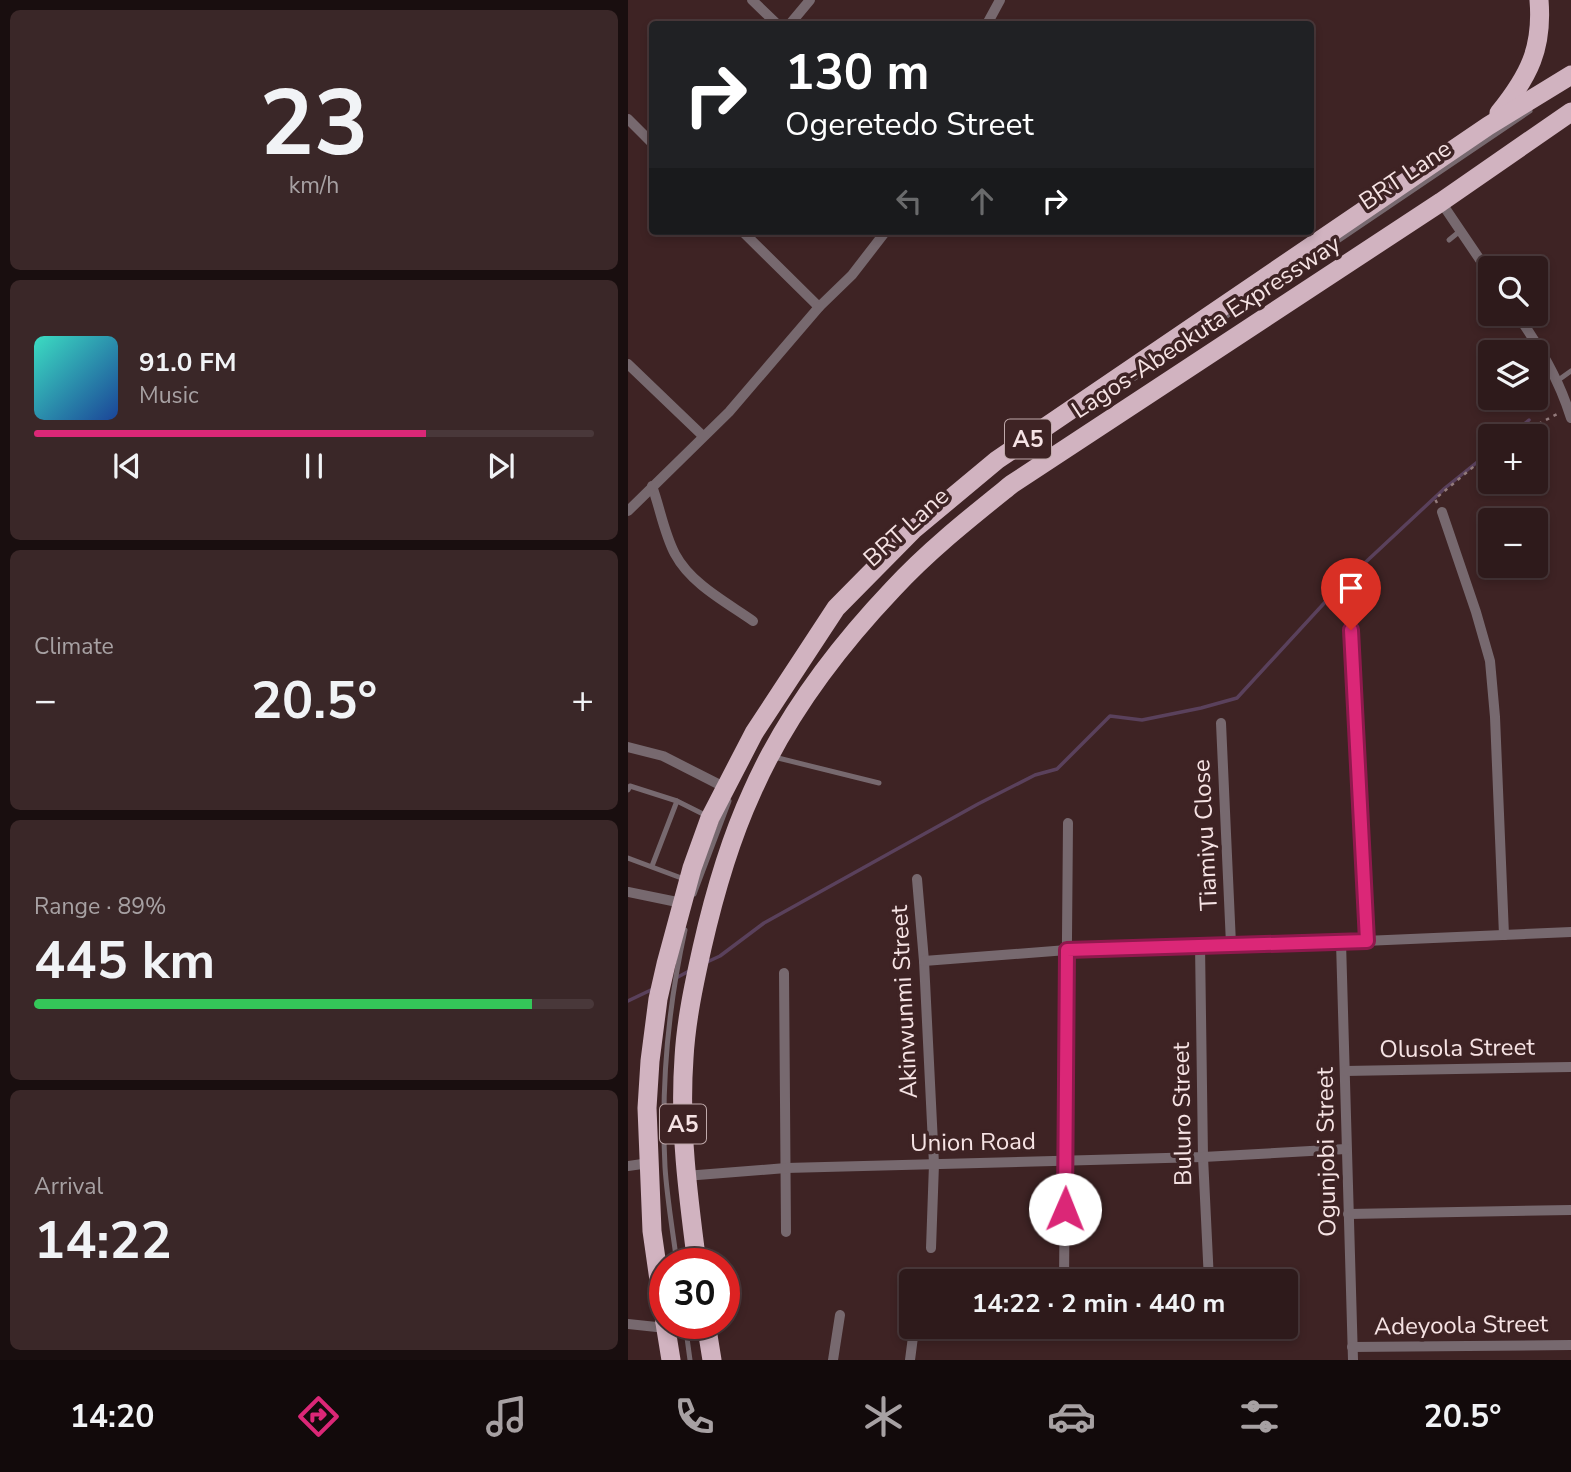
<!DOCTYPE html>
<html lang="en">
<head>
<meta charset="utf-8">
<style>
  body { margin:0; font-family:"Nunito Sans",sans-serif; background:#3a2728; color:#f1f3f6; height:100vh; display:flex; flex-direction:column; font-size:26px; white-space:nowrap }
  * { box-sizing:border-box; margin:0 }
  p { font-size:23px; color:#a7a1a3 }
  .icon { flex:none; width:38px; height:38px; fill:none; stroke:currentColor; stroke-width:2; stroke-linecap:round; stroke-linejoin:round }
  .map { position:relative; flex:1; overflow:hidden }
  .panel { display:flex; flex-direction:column; gap:10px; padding:10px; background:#190e0f; width:628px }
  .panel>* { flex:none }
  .banner { position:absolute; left:21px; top:21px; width:665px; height:214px; border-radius:7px; box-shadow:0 4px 10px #0003,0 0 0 2px #49383a; background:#202124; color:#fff; overflow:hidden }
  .controls { position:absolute; left:850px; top:256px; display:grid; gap:14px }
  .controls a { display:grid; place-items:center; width:70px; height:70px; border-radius:7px; background:#2e1a1b; box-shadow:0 4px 10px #0003,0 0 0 2px #49383a; font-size:35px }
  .speed { position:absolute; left:21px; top:1248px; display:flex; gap:14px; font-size:35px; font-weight:700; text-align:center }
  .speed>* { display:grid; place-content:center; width:91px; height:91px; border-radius:50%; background:#2e1a1b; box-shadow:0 4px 10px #0003,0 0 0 2px #49383a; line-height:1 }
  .speed .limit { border:10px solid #d22; background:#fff; color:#111 }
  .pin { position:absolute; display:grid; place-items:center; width:60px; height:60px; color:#fff; margin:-72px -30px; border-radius:50% 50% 50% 0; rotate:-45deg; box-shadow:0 0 7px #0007 }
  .pin .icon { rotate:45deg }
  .me { position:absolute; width:77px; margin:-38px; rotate:1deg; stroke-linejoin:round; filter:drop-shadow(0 0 5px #0008) }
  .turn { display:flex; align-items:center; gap:24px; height:147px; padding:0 21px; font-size:32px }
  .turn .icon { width:91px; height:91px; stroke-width:2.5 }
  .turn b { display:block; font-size:49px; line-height:60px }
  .lanes { display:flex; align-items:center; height:66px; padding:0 21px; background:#0003; justify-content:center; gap:35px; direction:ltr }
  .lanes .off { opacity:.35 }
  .big { font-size:52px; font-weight:700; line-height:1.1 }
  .panel .card { flex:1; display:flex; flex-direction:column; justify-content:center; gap:10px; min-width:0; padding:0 24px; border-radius:10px; background:#3a2728 }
  .panel .dial { align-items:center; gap:0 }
  .dial b { font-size:91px; line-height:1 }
  .song { display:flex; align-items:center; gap:21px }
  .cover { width:84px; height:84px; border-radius:10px; background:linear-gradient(135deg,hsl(170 70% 55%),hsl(220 70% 35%)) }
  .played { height:7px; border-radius:4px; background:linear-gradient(90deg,#db2777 70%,#49383a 70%) }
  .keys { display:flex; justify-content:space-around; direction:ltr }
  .heat { display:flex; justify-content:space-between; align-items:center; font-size:38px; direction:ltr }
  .charge { height:10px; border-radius:5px; background:linear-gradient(90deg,#34c759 89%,#49383a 0) }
  .trip { position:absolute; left:271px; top:1269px; width:399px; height:70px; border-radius:7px; background:#2e1a1b; box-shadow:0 4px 10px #0003,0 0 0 2px #49383a; font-weight:700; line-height:70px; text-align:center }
  .tabs { display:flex; height:112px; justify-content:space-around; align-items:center; background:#120a0b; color:#a7a1a3 }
  .tabs .icon { width:49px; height:49px }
  .tabs .current { color:#db2777 }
  .tabs b { font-size:32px; color:#f1f3f6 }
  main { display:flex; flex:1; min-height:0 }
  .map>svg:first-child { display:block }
</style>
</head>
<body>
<main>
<section class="panel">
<div class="card dial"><b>23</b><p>km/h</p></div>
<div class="card">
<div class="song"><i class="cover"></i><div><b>91.0 FM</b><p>Music</p></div></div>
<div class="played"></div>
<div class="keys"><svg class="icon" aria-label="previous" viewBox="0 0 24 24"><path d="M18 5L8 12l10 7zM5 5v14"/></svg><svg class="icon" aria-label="pause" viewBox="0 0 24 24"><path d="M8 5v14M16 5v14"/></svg><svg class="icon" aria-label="next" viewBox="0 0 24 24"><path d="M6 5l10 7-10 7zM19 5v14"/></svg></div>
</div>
<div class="card"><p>Climate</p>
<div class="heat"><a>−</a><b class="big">20.5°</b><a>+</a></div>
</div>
<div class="card"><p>Range · 89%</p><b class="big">445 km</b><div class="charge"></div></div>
<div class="card"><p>Arrival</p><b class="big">14:22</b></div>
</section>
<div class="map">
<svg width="943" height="1360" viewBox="0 0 943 1360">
  <rect width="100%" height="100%" fill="#3e2324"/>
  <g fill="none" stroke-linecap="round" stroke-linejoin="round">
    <!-- stream -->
    <g stroke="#5a415c" stroke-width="3.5">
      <path d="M882,436L901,420"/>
      <path d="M79,962L92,956L136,923L350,804L407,775L429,769L482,716L514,720L573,708L609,698L711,587L817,488L863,451"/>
      <path d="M48,978L63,970"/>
      <path d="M0,1001L25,989"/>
    </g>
    <!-- path -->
    <g stroke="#927a7b" stroke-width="2.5" stroke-dasharray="3.5 5" stroke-linecap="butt">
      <path d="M888,436L931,413"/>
      <path d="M809,503L807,499L863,452"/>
    </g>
    <!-- service -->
    <g stroke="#77696f" stroke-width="5">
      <path d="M821,240L832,231"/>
      <path d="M507,378L902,111"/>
      <path d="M929,381L943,371"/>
      <path d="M146,757L251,783"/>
      <path d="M0,790L2,786L49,801L79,816"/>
      <path d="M0,858L56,879"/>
      <path d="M24,866L49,801"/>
      <path d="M66,894L101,801"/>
      <path d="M49,1264C45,1232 39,1199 37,1167C33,1088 40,1007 57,930"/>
      <path d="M57,1323L62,1360"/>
    </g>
    <!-- minor -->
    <g stroke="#77696f" stroke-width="10">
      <path d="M124,0L149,24"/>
      <path d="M162,24L182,0"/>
      <path d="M359,24L372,0"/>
      <path d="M0,119L24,143"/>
      <path d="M813,202L863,276"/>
      <path d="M114,231L191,307"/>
      <path d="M888,313C911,346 931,379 943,418"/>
      <path d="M0,364L75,436"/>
      <path d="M24,486C32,508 36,533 47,554C63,584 98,602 125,621"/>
      <path d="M0,511L101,412L191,307L224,275L258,231"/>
      <path d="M814,512L848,612L862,661L867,717L876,935"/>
      <path d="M722,604L739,941"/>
      <path d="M593,723L603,944"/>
      <path d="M0,747L35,756L98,788"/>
      <path d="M289,879L296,961L306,1164L303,1248"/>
      <path d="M0,892L54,903"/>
      <path d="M713,942L725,1360"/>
      <path d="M572,945L575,1157L581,1281"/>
      <path d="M296,961L439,950L713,942L943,932"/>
      <path d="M156,973L158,1232"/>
      <path d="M717,1071L943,1067"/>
      <path d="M0,1166L21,1163"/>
      <path d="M57,1176L158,1168L575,1157L718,1149"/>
      <path d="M720,1214L943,1210"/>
      <path d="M436,1281L440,823"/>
      <path d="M0,1324L38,1328"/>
      <path d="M724,1347L943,1345"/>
      <path d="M205,1360L212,1315"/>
      <path d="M282,1360L286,1329"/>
    </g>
    <!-- trunk -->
    <g stroke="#d1b3c0" stroke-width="19">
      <path d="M871,113C901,76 915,48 911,0"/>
      <path d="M69,1264C60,1195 51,1127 56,1058C58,1021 66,984 74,948C86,895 101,842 124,792C157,717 209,648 265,589C301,550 343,517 384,484L813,202L943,112"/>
      <path d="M37,1322L24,1231L19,1108L22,1061L30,999L38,964L64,868L82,818L126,733L208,608L285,530L369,460L860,126L943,75"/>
      <path d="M37,1323L43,1360"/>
      <path d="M78,1323L84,1360"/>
    </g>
  </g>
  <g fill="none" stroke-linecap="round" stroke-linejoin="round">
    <defs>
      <path id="route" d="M437,1209L439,950L739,941L723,630"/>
    </defs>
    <!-- route casing -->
    <use href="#route" stroke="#8e194d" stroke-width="18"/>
    <!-- route -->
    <use href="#route" stroke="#db2777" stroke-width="12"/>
  </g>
  <g text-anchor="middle" stroke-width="7" stroke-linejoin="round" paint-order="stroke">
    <!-- shield labels -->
    <g fill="#3e2324" stroke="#bfa9aa" stroke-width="2">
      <rect x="377" y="419.5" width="46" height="39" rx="5"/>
      <rect x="32" y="1104.5" width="46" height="39" rx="5"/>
    </g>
    <g font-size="23" font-weight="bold" fill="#f6e3e4">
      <text x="400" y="447">A5</text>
      <text x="55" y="1132">A5</text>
    </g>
    <!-- street labels -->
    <g font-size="24" fill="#f6e3e4" stroke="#3e2324">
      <text transform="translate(777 175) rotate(-34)" y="8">BRT Lane</text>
      <text transform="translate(578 327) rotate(-33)" y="8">Lagos-Abeokuta Expressway</text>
      <text transform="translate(278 527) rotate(-42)" y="8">BRT Lane</text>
      <text transform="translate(577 835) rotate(-93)" y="8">Tiamiyu Close</text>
      <text transform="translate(276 1002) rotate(-93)" y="8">Akinwunmi Street</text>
      <text transform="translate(829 1048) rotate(-1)" y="8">Olusola Street</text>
      <text transform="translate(554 1114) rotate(-91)" y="8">Buluro Street</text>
      <text transform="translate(345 1142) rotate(-1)" y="8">Union Road</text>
      <text transform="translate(698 1152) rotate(-91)" y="8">Ogunjobi Street</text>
      <text transform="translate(833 1325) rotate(-1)" y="8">Adeyoola Street</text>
    </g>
  </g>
</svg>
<div class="controls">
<a><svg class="icon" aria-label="search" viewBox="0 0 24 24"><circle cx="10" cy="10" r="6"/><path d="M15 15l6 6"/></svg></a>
<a><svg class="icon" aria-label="layers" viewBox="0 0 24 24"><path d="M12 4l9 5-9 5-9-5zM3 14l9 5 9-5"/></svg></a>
<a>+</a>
<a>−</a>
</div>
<div class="speed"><div class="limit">30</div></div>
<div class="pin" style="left:723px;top:630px;background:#d93025"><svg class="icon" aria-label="arrive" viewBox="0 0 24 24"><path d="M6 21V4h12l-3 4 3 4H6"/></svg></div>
<svg class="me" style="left:437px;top:1209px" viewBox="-20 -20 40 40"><circle r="19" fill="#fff"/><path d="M0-13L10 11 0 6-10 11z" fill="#db2777"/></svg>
<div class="trip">14:22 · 2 min · 440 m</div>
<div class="banner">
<div class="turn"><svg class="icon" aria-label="right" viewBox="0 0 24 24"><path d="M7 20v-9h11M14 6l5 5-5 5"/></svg><div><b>130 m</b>Ogeretedo Street</div></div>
<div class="lanes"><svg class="icon off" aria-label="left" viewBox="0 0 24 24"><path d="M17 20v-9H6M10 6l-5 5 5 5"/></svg><svg class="icon off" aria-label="ahead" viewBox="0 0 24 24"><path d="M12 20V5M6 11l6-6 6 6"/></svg><svg class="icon" aria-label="right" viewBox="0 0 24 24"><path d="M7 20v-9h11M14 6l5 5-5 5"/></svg></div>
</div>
</div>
</main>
<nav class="tabs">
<b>14:20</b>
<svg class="icon current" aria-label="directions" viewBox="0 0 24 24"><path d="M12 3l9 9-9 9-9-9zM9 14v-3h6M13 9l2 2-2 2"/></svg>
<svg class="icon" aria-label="music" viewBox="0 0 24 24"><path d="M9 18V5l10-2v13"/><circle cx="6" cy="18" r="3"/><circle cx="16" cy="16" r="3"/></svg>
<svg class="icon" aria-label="phone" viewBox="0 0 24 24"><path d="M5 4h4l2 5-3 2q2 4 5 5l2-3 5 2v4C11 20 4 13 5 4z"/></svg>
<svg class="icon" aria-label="climate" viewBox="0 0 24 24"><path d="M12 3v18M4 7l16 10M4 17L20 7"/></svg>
<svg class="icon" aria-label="car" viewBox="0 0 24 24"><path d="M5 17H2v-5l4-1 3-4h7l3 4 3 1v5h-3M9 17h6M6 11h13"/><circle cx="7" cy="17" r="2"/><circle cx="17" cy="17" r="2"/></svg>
<svg class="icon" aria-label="filters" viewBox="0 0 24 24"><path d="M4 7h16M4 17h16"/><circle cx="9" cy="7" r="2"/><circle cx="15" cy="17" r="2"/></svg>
<b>20.5°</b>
</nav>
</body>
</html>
